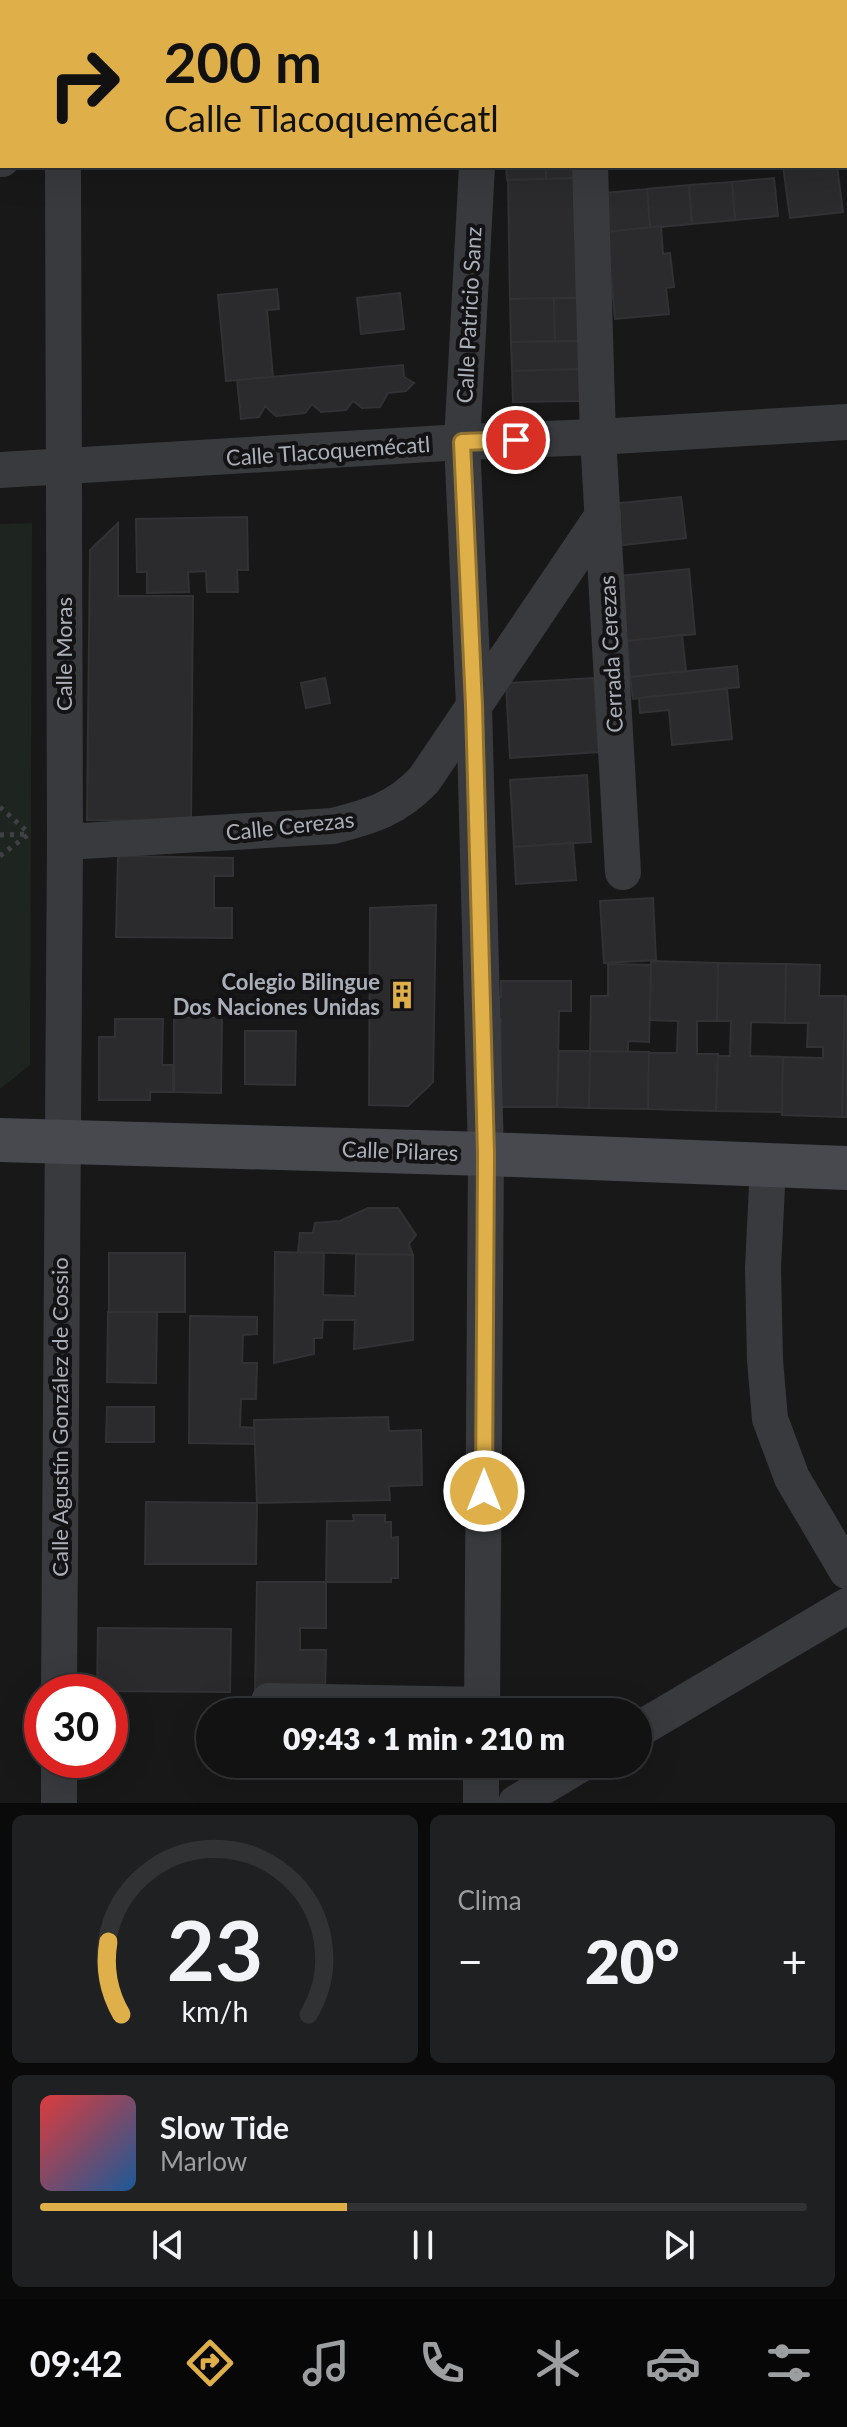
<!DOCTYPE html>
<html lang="es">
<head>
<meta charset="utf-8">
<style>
  body { margin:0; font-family:Lato,sans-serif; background:#1f2021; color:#f1f3f6; height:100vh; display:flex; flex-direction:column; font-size:30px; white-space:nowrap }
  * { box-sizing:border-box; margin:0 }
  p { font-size:26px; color:#9c9ea0 }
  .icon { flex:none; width:44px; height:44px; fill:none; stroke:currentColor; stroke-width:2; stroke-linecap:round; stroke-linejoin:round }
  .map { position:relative; height:1803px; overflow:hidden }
  .panel { display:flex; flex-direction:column; gap:12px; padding:12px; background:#0a0a0a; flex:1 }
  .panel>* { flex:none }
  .banner { position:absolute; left:0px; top:0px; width:848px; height:168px; box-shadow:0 8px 32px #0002,0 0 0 2px #313233; background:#dfaf4a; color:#111; overflow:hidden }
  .speed { position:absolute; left:24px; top:1674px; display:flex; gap:16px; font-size:40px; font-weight:700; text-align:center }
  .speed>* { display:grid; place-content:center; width:104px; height:104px; border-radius:50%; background:#121213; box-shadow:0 8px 32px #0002,0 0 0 2px #313233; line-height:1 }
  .speed .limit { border:12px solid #d22; background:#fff; color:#111 }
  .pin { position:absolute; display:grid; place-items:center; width:68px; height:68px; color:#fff; margin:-34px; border:4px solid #fff; border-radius:50%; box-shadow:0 2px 8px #0007 }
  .me { position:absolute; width:88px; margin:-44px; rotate:0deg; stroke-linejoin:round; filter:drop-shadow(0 0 6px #0008) }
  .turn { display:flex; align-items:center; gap:28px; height:168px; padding:0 32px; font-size:36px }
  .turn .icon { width:104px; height:104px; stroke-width:2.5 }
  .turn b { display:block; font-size:56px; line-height:68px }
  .big { font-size:60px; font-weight:800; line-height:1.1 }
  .panel .widget { flex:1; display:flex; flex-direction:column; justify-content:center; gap:12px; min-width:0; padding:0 28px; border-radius:12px; background:#1f2021 }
  .panel .dial { align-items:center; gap:0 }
  .dial svg { height:208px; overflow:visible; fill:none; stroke:#313233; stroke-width:7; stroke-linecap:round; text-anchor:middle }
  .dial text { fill:#f1f3f6; stroke:none }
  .song { display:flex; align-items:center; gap:24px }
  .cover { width:96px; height:96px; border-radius:12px; background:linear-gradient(135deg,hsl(0 70% 55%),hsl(210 70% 35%)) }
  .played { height:8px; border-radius:4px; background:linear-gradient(90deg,#dfaf4a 40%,#313233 40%) }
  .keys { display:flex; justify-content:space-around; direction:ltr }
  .heat { display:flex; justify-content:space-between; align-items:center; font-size:44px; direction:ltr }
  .panel .tiles { flex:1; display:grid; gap:12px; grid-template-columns:1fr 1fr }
  .widget:last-child { grid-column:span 2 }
  .trip { position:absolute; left:196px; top:1698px; width:456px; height:80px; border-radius:40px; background:#121213; box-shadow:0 8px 32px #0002,0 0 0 2px #313233; font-weight:800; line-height:80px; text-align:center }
  .dock { display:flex; height:128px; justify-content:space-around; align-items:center; background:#070708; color:#9c9ea0 }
  .dock .icon { width:56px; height:56px }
  .dock .current { color:#dfaf4a }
  .dock b { font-size:36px; color:#f1f3f6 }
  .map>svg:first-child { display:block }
</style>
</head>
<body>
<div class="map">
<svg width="847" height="1803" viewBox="0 0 847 1803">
  <rect width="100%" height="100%" fill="#181819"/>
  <!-- green -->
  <path fill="#1e241f" d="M32,523L30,1065L0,1089V524Z"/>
  <!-- building -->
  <g fill="#2b2b2d" stroke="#323235" stroke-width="2">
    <rect x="116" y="0" width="109" height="2"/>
    <rect x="724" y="0" width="84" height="2"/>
    <path d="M506,166H546V179L507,180Z"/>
    <path d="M546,166H575V178L546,179Z"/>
    <path d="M783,166H837L843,212L790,218Z"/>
    <path d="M575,178L578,298L510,299L508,180Z"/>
    <path d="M774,178L778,216L735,220L732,182Z"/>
    <path d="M732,182L735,220L692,224L689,185Z"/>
    <path d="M689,185L692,224L650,228L647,189Z"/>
    <path d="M647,189L650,228L607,232L604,193Z"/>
    <path d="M661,226L663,254L670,253L674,287L666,288L669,314L615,319L607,232Z"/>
    <path d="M277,289L279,309L267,310L273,377L226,381L218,295Z"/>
    <path d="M400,293L404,329L361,334L357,298Z"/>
    <path d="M554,298L555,341L511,342L510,299Z"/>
    <path d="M554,298H578L579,341H555Z"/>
    <path d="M579,341V369L512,371L511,342Z"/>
    <path d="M403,365L404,377L414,383L406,391L388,393L380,407L362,408L353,401L346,410L321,412L312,404L305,413L276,416L265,406L259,417L241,419L237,380Z"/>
    <path d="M579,369L580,401L513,402L512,371Z"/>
    <path d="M681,497L686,538L616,546L611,504Z"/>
    <path d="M247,517L248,570H237L238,592H207L206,571L188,572L189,592L147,593V572H137L136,519Z"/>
    <path d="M118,523V596H193L191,821L87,820L90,550Z"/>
    <path d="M689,569L695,634L627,641L619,576Z"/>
    <path d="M682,635L686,671L630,677L627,641Z"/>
    <path d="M737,666L739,687L633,699L630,677Z"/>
    <path d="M325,678L330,703L306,708L301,683Z"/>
    <path d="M594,678L599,752L510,758L506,683Z"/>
    <path d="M727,689L732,739L672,745L669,710L640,713L639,698Z"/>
    <path d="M587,775L591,842L514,847L510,780Z"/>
    <path d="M573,843L576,880L516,884L514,847Z"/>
    <path d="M118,856L233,858V876H214V908H232V938L116,937Z"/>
    <path d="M653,898L656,960L604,963L600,901Z"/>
    <path d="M436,905L433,1082L408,1106L369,1105L370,908Z"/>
    <path d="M651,961L718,963L717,1021H697V1054H718L716,1111L648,1109V1053H677L678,1021L650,1020Z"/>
    <path d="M718,963L786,964L785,1023L751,1022L750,1056L783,1057L782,1112L716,1111L718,1056H730L731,1021H717Z"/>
    <path d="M608,964L651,965L649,1042L628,1041V1052L590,1051L591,996H608Z"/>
    <path d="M786,964L820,965L819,996H845L842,1117L782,1115L783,1057L823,1058V1047H807L808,1023H785Z"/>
    <path d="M501,981H571V1011H559L557,1107H500L501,1019H497V997H501Z"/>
    <path d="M845,996L847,997V1117H842Z"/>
    <path d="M174,1017L222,1018L221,1093L174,1092Z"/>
    <path d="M115,1019H163L162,1065H173V1092H150V1100H99V1037H115Z"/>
    <path d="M245,1031H296L295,1085L245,1084Z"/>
    <path d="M559,1051H590L589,1108L557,1107Z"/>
    <path d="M590,1051L649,1052L648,1109L589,1108Z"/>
    <path d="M368,1208H398L416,1235L409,1244L413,1255L298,1252L300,1233H313L315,1223L340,1221Z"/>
    <path d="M275,1252L324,1253L323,1295L355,1296L356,1254L413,1255V1340L354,1349L355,1320H323L322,1338H314V1354L274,1363Z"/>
    <rect x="109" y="1253" width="76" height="59"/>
    <path d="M108,1312H157L156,1383L107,1382Z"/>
    <path d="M190,1316L257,1317V1334L243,1335L242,1363H257L256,1399H241L240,1427L255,1428V1444L189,1443Z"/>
    <path d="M107,1407H154V1442H106Z"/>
    <path d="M388,1417L389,1431L421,1430L422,1485L389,1486L390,1500L257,1503L254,1420Z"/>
    <path d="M146,1502L257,1503L256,1564H145Z"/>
    <path d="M353,1515H385V1522H391V1538L398,1537V1578H391V1582H326L327,1521H354Z"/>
    <path d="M257,1582H326V1628H300V1650H326L325,1692L255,1691Z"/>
    <path d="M98,1628L231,1629L230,1692L97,1691Z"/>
  </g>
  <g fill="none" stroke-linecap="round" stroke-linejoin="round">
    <!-- path -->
    <g stroke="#3f4145" stroke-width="5" stroke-dasharray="4 6" stroke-linecap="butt">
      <path d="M0,807L29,833"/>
      <path d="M0,835L29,834"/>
      <path d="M0,856L29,834"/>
    </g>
    <!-- street -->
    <g stroke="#393a3e" stroke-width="36">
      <path d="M61,0V2"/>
      <path d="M478,0V2"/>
      <path d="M0,159H2"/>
      <path d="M477,166L462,442L474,706L486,1154L482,1712"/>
      <path d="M590,166L598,437L623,872"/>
      <path d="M0,470L462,442L598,437L847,422"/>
      <path d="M65,842L333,826C372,816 396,809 424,780L603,515"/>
      <path d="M768,1165L763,1268L765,1360L770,1419L792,1478L847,1571"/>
      <path d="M59,1692L65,842L63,166"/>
      <path d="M269,1701L482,1705"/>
      <path d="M638,1730L847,1606"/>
      <path d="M59,1803V1760"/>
      <path d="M481,1803V1764"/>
      <path d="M516,1803L581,1764"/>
    </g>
    <!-- secondary -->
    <path stroke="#47494e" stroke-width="44" d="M0,1140L486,1154L847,1168"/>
  </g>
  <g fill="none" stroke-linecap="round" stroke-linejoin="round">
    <defs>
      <path id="route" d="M484,1491L486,1154L474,706L462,442L516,440"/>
    </defs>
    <!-- route casing -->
    <use href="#route" stroke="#917230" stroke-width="20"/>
    <!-- route -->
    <use href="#route" stroke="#dfaf4a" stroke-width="14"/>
  </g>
  <!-- icons -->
  <defs>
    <symbol id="building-bare" viewBox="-9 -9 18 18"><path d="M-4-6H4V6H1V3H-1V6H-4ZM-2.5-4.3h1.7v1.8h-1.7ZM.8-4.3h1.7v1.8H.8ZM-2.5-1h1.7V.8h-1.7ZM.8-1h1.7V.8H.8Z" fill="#dfaf4a" stroke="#131214" stroke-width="2.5" paint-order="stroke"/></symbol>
  </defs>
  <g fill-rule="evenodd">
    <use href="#building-bare" x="382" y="975" width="40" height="40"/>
  </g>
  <g text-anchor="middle" stroke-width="8" stroke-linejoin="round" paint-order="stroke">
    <!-- street labels -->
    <g font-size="22" fill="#abafb8" stroke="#131214">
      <text transform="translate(469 315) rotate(-87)" y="8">Calle Patricio Sanz</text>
      <text transform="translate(328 451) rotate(-4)" y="8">Calle Tlacoquemécatl</text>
      <text transform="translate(64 654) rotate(-90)" y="8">Calle Moras</text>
      <text transform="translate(611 654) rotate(-93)" y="8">Cerrada Cerezas</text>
      <text transform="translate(290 826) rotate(-6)" y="8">Calle Cerezas</text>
      <text transform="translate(400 1151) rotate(2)" y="8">Calle Pilares</text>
      <text transform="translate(60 1417) rotate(-90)" y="8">Calle Agustín González de Cossio</text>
    </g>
    <!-- poi labels -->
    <g font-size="22" font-weight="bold" fill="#abafb8" stroke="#131214" text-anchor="end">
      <text x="380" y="990">Colegio Bilingue<tspan x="380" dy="25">Dos Naciones Unidas</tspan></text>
    </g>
  </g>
</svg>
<div class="speed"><div class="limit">30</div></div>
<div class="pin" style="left:516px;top:440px;background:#d93025"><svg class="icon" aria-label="arrive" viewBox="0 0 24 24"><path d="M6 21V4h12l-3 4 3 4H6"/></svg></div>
<svg class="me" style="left:484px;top:1491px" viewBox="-20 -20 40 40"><circle r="17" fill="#dfaf4a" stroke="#fff" stroke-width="3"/><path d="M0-11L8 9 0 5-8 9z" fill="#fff"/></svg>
<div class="trip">09:43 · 1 min · 210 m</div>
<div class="banner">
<div class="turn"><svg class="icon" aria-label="right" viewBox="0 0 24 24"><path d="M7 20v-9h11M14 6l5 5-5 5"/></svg><div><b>200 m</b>Calle Tlacoquemécatl</div></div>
</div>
</div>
<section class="panel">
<div class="tiles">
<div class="widget dial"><svg viewBox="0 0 100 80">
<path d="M14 69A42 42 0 1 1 86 69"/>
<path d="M14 69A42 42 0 0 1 9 41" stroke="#dfaf4a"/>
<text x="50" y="56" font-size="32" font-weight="700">23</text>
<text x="50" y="72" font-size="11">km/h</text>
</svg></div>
<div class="widget"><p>Clima</p>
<div class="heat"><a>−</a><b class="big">20°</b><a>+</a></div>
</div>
<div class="widget">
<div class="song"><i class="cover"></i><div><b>Slow Tide</b><p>Marlow</p></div></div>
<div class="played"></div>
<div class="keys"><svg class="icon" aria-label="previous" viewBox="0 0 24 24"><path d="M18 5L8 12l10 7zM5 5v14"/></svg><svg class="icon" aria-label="pause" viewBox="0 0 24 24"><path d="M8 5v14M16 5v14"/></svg><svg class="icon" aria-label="next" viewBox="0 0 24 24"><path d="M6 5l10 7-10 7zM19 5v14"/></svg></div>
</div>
</div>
</section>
<nav class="dock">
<b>09:42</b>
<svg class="icon current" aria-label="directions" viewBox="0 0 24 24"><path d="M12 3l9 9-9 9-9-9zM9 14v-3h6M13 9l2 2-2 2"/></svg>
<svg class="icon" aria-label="music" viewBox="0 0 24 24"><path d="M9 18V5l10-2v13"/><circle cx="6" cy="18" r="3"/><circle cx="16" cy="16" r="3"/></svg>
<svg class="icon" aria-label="phone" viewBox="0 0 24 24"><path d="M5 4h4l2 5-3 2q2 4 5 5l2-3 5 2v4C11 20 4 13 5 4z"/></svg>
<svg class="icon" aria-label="climate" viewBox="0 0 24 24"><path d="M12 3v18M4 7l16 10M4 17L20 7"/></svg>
<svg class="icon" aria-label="car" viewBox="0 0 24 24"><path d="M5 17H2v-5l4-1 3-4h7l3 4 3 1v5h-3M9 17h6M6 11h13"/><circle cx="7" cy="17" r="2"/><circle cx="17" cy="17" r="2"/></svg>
<svg class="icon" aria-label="filters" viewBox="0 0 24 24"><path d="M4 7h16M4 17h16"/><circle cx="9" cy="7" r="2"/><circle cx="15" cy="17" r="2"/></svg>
</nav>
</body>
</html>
